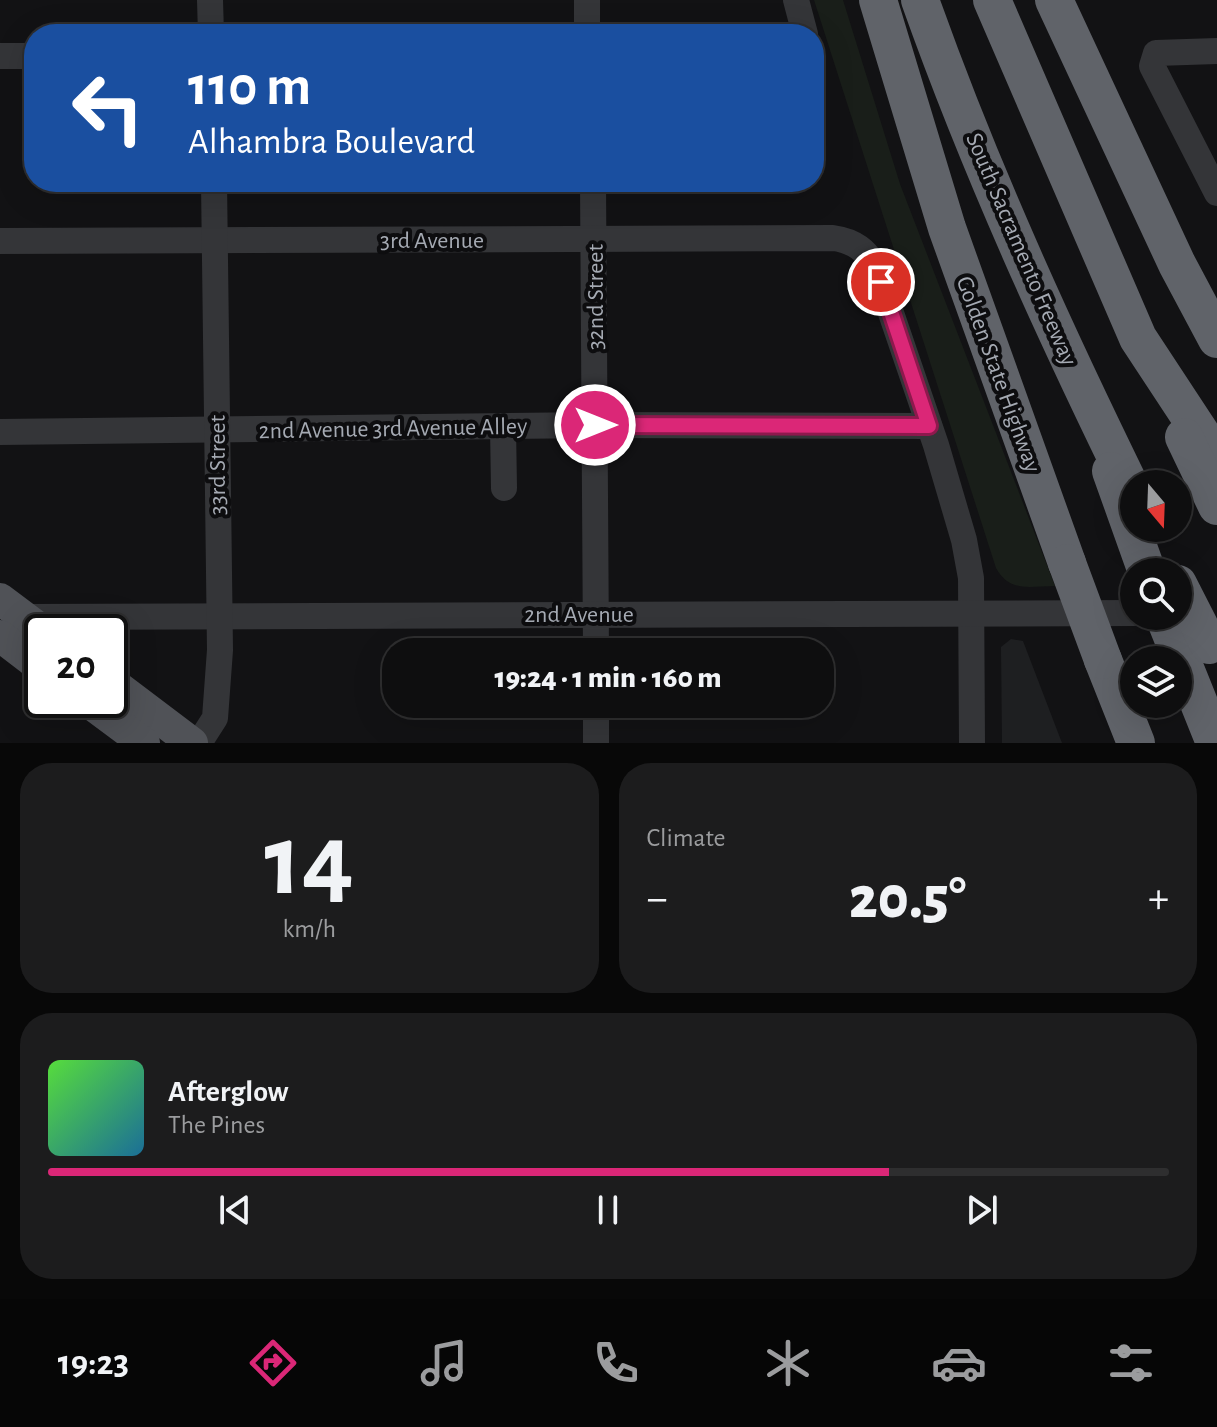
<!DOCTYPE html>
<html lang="en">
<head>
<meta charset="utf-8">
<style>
  body { margin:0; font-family:"Alegreya Sans",sans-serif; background:#1c1c1d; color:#f1f3f6; height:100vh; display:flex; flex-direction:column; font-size:30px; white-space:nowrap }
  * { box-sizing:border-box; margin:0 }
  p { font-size:26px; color:#9b9c9e }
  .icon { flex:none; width:44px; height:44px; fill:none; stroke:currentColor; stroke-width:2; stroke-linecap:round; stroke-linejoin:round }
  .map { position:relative; height:743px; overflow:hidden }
  .sheet { display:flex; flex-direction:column; gap:20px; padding:20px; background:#080808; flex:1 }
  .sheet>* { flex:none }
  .guide { position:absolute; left:24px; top:24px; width:800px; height:168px; border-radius:32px; box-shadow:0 8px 32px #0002,0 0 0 2px #2e2e2f; background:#1a4fa0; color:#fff; overflow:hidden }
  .needle { width:52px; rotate:161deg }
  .fabs { position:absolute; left:1120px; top:470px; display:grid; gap:16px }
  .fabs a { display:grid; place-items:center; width:72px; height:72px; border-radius:50%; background:#0e0e0f; box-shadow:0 8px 32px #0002,0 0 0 2px #2e2e2f; font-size:40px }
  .speed { position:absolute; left:24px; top:614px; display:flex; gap:16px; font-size:40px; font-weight:700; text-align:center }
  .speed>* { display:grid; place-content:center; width:104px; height:104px; border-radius:50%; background:#0e0e0f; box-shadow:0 8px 32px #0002,0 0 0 2px #2e2e2f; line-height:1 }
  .speed .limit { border:4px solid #111; border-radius:12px; background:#fff; color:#111 }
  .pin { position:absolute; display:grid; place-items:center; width:68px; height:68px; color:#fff; margin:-34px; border:4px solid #fff; border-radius:50%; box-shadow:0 2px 8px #0007 }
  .me { position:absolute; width:88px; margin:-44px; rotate:90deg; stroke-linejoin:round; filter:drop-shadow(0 0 6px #0008) }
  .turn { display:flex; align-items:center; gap:28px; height:168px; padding:0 32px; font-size:36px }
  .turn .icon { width:104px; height:104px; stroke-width:2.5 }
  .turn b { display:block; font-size:56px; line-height:68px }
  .big { font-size:60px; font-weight:800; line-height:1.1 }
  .sheet .tile { flex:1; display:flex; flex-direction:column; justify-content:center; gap:12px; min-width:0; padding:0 28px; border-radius:32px; background:#1c1c1d }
  .sheet .dial { align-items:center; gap:0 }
  .dial b { font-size:104px; line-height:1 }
  .song { display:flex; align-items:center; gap:24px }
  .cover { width:96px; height:96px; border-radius:12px; background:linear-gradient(135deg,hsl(110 70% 55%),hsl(200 70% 35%)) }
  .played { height:8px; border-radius:4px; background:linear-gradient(90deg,#db2777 75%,#2e2e2f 75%) }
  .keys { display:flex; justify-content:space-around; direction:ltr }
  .heat { display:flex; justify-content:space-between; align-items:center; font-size:44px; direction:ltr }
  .sheet .tiles { flex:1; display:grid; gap:20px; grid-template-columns:1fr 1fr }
  .tile:last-child { grid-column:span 2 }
  .trip { position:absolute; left:382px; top:638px; width:452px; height:80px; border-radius:32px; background:#0e0e0f; box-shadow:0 8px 32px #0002,0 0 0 2px #2e2e2f; font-weight:800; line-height:80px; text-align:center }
  .tabs { display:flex; height:128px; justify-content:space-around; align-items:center; background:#060606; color:#9b9c9e }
  .tabs .icon { width:56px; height:56px }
  .tabs .current { color:#db2777 }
  .tabs b { font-size:36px; color:#f1f3f6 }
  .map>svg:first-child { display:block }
</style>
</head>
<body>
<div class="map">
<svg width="1217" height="743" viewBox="0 0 1217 743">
  <rect width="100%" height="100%" fill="#121214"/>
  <!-- built -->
  <path fill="#1e1f21" d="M1011,639L1023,641L1062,743H1002L1001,647Z"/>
  <!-- green -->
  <path fill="#191e19" d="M814,0H843L900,184L1055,586C1029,586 1010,593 996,568Z"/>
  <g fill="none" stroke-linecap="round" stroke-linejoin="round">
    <!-- minor -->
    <g stroke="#343538" stroke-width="26">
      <path d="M210,0L211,34"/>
      <path d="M587,0V34"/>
      <path d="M796,0L805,34"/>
      <path d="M1217,51L1156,53L1152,66L1217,193"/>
      <path d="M0,56H34"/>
      <path d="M593,182L596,652"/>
      <path d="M0,241L833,238C854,241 867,250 876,269L936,445L964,540L971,578L972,743"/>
      <path d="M503,427L504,488"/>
      <path d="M0,432L595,425L929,426"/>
      <path d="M24,617L1134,613"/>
      <path d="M596,704V743"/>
      <path d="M199,743L215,718L220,650L214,182"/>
    </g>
    <!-- major -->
    <g stroke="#505257" stroke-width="32">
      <path d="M0,599L44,632"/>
      <path d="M0,636L42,668"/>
      <path d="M110,681L192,743"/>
      <path d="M86,700L144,743"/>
    </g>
    <!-- highway -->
    <g stroke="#606369" stroke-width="38">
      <path d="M878,0L947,228L1067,563"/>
      <path d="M920,0C980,169 1055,333 1134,494"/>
      <path d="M992,0L1138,338L1217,458"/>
      <path d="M1054,0L1177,264L1217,339"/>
      <path d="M1184,437L1217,506"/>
      <path d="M1111,471L1147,572"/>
      <path d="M1164,616L1215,743"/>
      <path d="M1103,660L1136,743"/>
    </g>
    <!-- highway-bridge -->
    <g stroke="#606369" stroke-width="38">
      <path d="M1067,563L1103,660"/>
      <path d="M1178,584L1209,645"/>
    </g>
  </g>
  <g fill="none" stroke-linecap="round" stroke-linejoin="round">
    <defs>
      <path id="route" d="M595,425L929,426L881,282"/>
    </defs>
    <!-- route casing -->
    <use href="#route" stroke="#8e194d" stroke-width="20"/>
    <!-- route -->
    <use href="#route" stroke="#db2777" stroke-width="14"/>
  </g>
  <g text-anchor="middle" stroke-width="8" stroke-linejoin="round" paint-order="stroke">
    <!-- street labels -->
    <g font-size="24" fill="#a5aab3" stroke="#0d0d0f">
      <text x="432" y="248">3rd Avenue</text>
      <text transform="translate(1022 249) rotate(67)" y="8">South Sacramento Freeway</text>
      <text transform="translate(595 297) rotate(-90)" y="8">32nd Street</text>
      <text transform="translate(999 374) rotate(70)" y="8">Golden State Highway</text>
      <text transform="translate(393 428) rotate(-1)" y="8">2nd Avenue 3rd Avenue Alley</text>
      <text transform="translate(217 465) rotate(-90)" y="8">33rd Street</text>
      <text x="579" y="622">2nd Avenue</text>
    </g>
  </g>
</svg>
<div class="fabs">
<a><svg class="needle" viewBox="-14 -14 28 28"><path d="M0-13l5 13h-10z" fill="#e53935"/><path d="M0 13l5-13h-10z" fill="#9b9c9e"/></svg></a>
<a><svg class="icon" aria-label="search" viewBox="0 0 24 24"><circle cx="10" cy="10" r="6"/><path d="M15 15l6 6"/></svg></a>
<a><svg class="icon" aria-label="layers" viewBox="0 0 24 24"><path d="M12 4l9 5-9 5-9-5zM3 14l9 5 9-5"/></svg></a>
</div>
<div class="speed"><div class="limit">20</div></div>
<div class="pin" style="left:881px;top:282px;background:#d93025"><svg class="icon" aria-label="arrive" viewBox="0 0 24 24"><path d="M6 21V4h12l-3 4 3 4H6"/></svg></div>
<svg class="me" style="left:595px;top:425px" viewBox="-20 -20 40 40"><circle r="17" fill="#db2777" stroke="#fff" stroke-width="3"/><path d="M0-11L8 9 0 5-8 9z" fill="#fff"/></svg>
<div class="trip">19:24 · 1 min · 160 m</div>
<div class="guide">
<div class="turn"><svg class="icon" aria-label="left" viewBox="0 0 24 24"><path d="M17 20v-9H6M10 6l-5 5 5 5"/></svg><div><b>110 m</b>Alhambra Boulevard</div></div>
</div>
</div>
<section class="sheet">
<div class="tiles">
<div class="tile dial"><b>14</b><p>km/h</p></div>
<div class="tile"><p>Climate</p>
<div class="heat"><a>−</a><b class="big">20.5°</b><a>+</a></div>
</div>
<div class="tile">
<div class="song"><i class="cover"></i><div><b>Afterglow</b><p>The Pines</p></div></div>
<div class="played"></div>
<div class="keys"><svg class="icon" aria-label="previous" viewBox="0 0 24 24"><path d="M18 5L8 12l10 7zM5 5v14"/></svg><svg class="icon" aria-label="pause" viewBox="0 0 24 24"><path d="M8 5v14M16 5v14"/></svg><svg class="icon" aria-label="next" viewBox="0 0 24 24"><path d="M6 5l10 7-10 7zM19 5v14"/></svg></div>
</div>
</div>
</section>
<nav class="tabs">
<b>19:23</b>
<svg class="icon current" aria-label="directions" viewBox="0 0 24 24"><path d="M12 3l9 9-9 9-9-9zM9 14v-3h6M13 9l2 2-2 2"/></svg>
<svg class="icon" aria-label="music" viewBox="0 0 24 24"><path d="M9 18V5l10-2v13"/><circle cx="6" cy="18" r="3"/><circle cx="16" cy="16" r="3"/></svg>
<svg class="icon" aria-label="phone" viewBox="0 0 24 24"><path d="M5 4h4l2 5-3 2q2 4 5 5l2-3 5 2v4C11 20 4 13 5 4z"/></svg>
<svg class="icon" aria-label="climate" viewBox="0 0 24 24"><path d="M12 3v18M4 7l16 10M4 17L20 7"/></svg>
<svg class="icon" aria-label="car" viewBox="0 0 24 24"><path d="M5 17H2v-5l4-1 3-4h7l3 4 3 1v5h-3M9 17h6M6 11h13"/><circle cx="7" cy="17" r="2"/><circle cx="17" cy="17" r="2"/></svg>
<svg class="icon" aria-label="filters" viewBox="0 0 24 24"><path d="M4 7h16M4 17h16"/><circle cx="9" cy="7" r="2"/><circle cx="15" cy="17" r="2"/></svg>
</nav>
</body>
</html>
